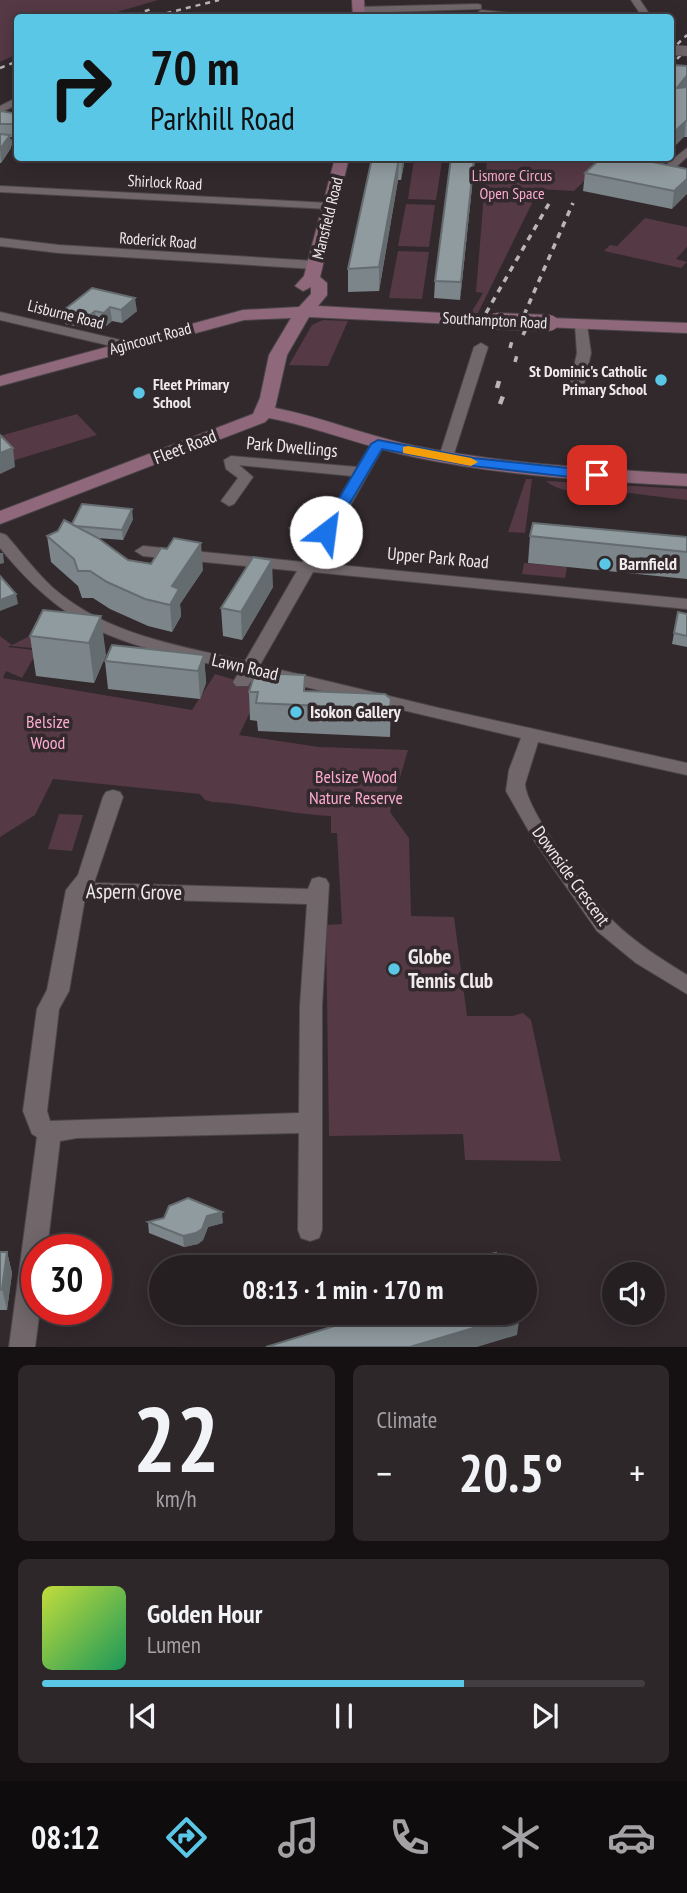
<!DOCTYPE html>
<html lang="en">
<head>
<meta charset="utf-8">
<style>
  body { margin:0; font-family:"PT Sans Narrow",sans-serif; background:#2e272a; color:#f1f3f6; height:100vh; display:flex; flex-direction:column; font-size:26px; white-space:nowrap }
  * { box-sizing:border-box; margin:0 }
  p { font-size:23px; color:#a4a2a5 }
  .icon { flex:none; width:38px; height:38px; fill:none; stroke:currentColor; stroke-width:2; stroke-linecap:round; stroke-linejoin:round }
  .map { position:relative; height:1347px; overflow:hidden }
  .details { display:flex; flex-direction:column; gap:18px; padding:18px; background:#151113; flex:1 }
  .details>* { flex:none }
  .top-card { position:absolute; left:14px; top:14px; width:660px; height:147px; border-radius:7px; box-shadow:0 4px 18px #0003,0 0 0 2px #423d40; background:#5bc7e7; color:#111; overflow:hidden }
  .buttons { position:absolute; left:602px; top:1262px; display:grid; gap:14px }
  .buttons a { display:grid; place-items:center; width:63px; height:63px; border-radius:50%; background:#261f22; box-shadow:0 4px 18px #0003,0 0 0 2px #423d40; font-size:35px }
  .speed { position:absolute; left:21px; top:1234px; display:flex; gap:14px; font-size:35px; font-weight:700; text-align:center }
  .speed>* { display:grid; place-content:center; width:91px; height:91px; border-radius:50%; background:#261f22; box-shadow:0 4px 18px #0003,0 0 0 2px #423d40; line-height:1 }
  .speed .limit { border:10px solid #d22; background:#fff; color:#111 }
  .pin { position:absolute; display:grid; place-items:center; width:60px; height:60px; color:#fff; margin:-30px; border-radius:14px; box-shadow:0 4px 10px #0006 }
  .me { position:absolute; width:77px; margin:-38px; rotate:30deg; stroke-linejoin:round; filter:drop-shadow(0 0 5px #0008) }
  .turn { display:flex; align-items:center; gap:24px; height:147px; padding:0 21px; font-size:32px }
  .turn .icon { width:91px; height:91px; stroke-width:2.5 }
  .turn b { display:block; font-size:49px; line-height:60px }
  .big { font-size:52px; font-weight:800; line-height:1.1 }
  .details .widget { flex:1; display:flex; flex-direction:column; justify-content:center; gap:10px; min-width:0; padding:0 24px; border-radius:10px; background:#2e272a }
  .details .dial { align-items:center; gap:0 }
  .dial b { font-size:91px; line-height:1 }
  .song { display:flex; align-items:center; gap:21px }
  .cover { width:84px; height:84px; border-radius:10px; background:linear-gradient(135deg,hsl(70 70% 55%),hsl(150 70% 35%)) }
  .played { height:7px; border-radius:4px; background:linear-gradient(90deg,#5bc7e7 70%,#423d40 70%) }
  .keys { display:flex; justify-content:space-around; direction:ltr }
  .heat { display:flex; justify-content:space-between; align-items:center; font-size:38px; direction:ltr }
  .details .tiles { flex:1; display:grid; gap:18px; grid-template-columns:1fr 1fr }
  .widget:last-child { grid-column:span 2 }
  .trip { position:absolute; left:149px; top:1255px; width:388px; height:70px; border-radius:35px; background:#261f22; box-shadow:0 4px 18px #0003,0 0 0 2px #423d40; font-weight:800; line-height:70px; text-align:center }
  .tabs { display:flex; height:112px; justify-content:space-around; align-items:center; background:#0f0c0e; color:#a4a2a5 }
  .tabs .icon { width:49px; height:49px }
  .tabs .current { color:#5bc7e7 }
  .tabs b { font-size:32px; color:#f1f3f6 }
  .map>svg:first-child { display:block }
</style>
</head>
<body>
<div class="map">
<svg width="687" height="1347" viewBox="0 0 687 1347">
  <rect width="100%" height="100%" fill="#32292d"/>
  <!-- green -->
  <g fill="#553945">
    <path d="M0,0H158L100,17L18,18L17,54L0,62Z"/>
    <path d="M487,158H607L574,191L539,189L478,313H471L483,293L476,292Z"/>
    <path d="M414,160L442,161L436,200L408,199Z"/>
    <path d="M406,204L435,205L429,247L398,246Z"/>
    <path d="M645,218L687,227V247L676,259L687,262L681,268L604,251L610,245L617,246Z"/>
    <path d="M398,251L429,252L422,299L389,298Z"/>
    <path d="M323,320L348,321L328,366L289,365L312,325Z"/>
    <path d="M77,414L97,435L12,461L0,436Z"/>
    <path d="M526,479H532L525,533L508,532Z"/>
    <path d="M546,481L687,489V500C663,498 639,493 615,492C595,491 562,496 546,481Z"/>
    <path d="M524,563L567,567L565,578L522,574Z"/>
    <path d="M48,611L71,652L11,646V645L8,647L42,651L34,657L22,678L6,671L3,678L192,710L215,674L262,688L239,735L319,747L408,750L390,812L409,838L411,916L454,917L467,1016H512L523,1013L531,1020L561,1161L465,1160L463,1134L329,1136L326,925L342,924L337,833H331V816C290,814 252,804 212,802L205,800L200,794L53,779L35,815L0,837V636L12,645L49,626L38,616Z"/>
    <path d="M59,814L83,815L72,851L48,849Z"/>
  </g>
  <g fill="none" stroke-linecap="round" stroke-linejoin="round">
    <defs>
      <g id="street">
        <path d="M631,0H640L652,18H643Z"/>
        <path d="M478,4L481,5V9L358,13L354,10L358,7Z"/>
        <path d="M481,10L529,15L533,18L478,15L477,13Z"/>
        <path d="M18,97V104L0,113V106Z"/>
        <path d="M0,139L18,140V146L0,145Z"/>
        <path d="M687,148V157L676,167H668V163Z"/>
        <path d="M0,186L329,203L335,206L329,209L0,192Z"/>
        <path d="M0,238L59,245L315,261L321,265L315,269L59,253L0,246Z"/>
        <path d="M0,312L129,342L131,345L124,349L0,320Z"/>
        <path d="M581,321L587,325L591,353L583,389L576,393L569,389L577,353L575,325Z"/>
        <path d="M481,343L488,347L453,457L451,460H441L439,457L474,347Z"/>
        <path d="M378,440L385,444L318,563L687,599V609L313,572L260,665L439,708L687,763V775L538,742L525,784C526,810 592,900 613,921C634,942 661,959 687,975V994L636,963L597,931L535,842L506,791L509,770L521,738L255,675L248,686H236L233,682L240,671C130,644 76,641 0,548V533L6,535C21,552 35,571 52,587C106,635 177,645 245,661L297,571L143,556L135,551L143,546L303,562L318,536L291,531L289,528L297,523L323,527L352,476L239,465L253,477L234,504L229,506L221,501L238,478L226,469L224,460L231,456L357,467L373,441Z"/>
        <path d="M113,790L120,792L123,797L94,883L308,889L312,879L319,877L326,879L329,884L322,1006V1230L319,1238L310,1241L301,1238L298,1230L299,1133L77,1138L60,1141L47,1250H37V1309H40L35,1347H9L37,1137L32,1134L23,1111L37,1009L47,990L66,890L78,875L103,797L106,792ZM85,898L307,904L300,1006L299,1113L50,1121L47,1111L59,1009L69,991Z"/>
      </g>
      <g id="secondary">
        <path d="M352,0H364L365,18H353Z"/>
        <path d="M335,158H349L320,277L327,283V295L318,306L496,316L504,321L496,326L309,317L287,355L275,408C322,417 367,436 415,446C504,464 596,469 687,474V486C596,481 504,476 414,457C365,447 317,427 269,418L265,422L0,524V511L253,414L260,398L269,355L291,318L244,320L0,386V376L243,310L299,307L311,294V287L303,291L295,286L304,276Z"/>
        <path d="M550,318L687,323V333L544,327L542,323Z"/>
      </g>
    </defs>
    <!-- street casing -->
    <use href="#street" stroke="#4c4649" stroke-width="2"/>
    <!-- secondary casing -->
    <use href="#secondary" stroke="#4c4649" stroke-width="2"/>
    <!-- street -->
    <use href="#street" fill="#71676b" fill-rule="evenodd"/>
    <!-- secondary -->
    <use href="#secondary" fill="#90687b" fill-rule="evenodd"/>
    <!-- rail-far2 -->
    <g stroke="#bbb5b7" stroke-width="2.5" stroke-dasharray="5 5" stroke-linecap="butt">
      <path d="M126,18L154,8"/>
      <path d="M147,18L219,0"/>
      <path d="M670,51L687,35"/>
      <path d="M670,66L687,49"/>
      <path d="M0,68L18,61"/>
    </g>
    <!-- rail-far1 -->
    <g stroke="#bbb5b7" stroke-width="3.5" stroke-dasharray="6 6" stroke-linecap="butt">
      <path d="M486,313L551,200"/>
      <path d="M524,315L573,203"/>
      <path d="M523,335L526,329"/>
      <path d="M510,348L512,341"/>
      <path d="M515,362L517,355"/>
    </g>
    <!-- rail -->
    <g stroke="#bbb5b7" stroke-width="4.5" stroke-dasharray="8 8" stroke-linecap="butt">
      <path d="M497,388L499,381"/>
      <path d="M500,404L503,396"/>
    </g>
    <defs>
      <path id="street-bridge" d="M670,50L687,51"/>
      <path id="secondary-bridge" d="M496,321L550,323"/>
    </defs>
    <!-- street-bridge casing -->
    <use href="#street-bridge" stroke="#4c4649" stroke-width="11" stroke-linecap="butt"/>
    <!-- secondary-bridge casing -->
    <use href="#secondary-bridge" stroke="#4c4649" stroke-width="18" stroke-linecap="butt"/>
    <!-- street-bridge -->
    <use href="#street-bridge" stroke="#71676b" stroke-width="10"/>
    <!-- secondary-bridge -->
    <use href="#secondary-bridge" stroke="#90687b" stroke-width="16"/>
  </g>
  <!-- wall -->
  <g fill="#7c8589">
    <path d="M687,66V137H684Z"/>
    <path d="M0,111L18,114V137H10L11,148L1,163H0Z"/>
    <path d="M372,158H405L401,180H398L379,291L348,292V269Z"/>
    <path d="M475,158L460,300L434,298L435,281Z"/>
    <path d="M601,158H664L663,164L687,169L672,209L583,191L585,173Z"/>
    <path d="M92,288L137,311L122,323L112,321L105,327L96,325L90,329L65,324L64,310Z"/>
    <path d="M133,519L123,540L97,538L128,560L203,570L180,604L181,616L172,632L148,626L110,609L93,598H82L78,586L51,562L47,536L72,524Z"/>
    <path d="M530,536L687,537V579L528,563Z"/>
    <path d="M273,587L242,640L223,636L221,608Z"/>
    <path d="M43,610L106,655L94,683L36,676L30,636Z"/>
    <path d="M687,614V647L672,644L674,633Z"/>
    <path d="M204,655L206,683L200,699L108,689L105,661Z"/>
    <path d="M305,675V691L391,699L390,737L258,731L257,721L250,720L249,692Z"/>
    <path d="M148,1222L223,1223L208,1227L203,1240L198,1244L184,1247L149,1233Z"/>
    <path d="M0,1252H7L12,1273L7,1310H0Z"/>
  </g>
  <!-- shaded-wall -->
  <g fill="#656c6f">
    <path d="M687,75V88H677Z"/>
    <path d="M686,120L684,137L670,151V136Z"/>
    <path d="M10,135L11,148L1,163L0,149Z"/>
    <path d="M399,158L398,180L379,291V267Z"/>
    <path d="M402,158H405L401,180Z"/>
    <path d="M474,158H475L460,300L461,282Z"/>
    <path d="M687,179V194L672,209L674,191Z"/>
    <path d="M135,298L137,311L122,323L121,310Z"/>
    <path d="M110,307L112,321L105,327L104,313Z"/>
    <path d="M95,311L96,325L90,329L89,316Z"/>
    <path d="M13,448L15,467L0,474V453Z"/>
    <path d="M132,509L133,519L123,540L122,530Z"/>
    <path d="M201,543L203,570L180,604L181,616L172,632L170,605L172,586Z"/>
    <path d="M0,553H3L4,563L0,564Z"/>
    <path d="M272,560L273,587L242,640L241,612Z"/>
    <path d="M16,594L18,604L0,611V600Z"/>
    <path d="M101,616L106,655L94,683L89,643Z"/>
    <path d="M204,655L206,683L200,699L198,671Z"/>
    <path d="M222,1212L223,1223L208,1227L203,1240L198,1244L184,1247L183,1236L207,1216Z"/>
    <path d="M7,1252L12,1273L7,1310L2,1289Z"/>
    <path d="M520,1314L517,1335L477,1347H410Z"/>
  </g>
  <!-- building -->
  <g fill="#909b9f" stroke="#656c6f" stroke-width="2">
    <path d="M674,65L687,66V75L677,88L687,87V120L670,136V69Z"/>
    <path d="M0,111L18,114L17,124H0Z"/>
    <path d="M0,134L10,135L0,149Z"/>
    <path d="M372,158H402H399L379,267L348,269Z"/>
    <path d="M451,158H474L461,282L435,281Z"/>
    <path d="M601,158H641L654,160L652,162L687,169V179L674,191L585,173Z"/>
    <path d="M92,288L135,298L121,310L110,307L104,313L95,311L89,316L64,310Z"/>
    <path d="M0,435L13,448L0,453Z"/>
    <path d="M82,504L132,509L122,530L75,526L72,524Z"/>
    <path d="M64,520L98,538L128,560L151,564L161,548L167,549L174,538L201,543L172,586L179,589L170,605L145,599L107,582L90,571H78L74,559L47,536L58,531Z"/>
    <path d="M533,523L687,537V552L530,536Z"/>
    <path d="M253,557L272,560L241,612L221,608Z"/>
    <path d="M0,576L16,594L0,600Z"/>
    <path d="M43,610L101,616L89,643L30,636Z"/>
    <path d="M678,612L687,614V636L674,633Z"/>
    <path d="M112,645L204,655L198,671L105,661Z"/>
    <path d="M255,673L305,675L304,691L385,694L391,699L390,709L256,703L258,692H249Z"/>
    <path d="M188,1198L222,1212L207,1216L202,1229L196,1233L183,1236L148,1222L164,1218L169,1206Z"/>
    <path d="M0,1252H7L2,1289L0,1290Z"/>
    <path d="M496,1253L501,1267H452L451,1264Z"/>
    <path d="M380,1312H519L520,1314L410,1347H266Z"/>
  </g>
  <!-- route -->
  <path fill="#1a73e8" stroke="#114b97" stroke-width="2" d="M378,440L473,458L597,471L604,475L597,480L473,466L382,449L331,535H321L319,532L371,444Z"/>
  <!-- slow -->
  <path fill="#f59e0b" d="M408,446L471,458L478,462L471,466L403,453V447Z"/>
  <!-- markers -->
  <g fill="#5bc7e7" stroke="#32292d" stroke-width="2.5">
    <circle cx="661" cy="380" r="7"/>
    <circle cx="139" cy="393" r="7"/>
    <circle cx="605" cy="564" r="7"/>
    <circle cx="296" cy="712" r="7"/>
    <circle cx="394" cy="969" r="7"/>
  </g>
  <g text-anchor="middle" stroke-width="7" stroke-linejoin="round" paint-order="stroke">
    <!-- far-park labels -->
    <g font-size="16" fill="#fcabcf" stroke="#32292d">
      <text x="512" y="181">Lismore Circus<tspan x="512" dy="18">Open Space</tspan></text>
    </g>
    <!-- far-street labels -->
    <g font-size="16" fill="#efeaec" stroke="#32292d">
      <text transform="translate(165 182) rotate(3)" y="6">Shirlock Road</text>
      <text transform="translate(327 218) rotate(-76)" y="6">Mansfield Road</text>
      <text transform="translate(158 240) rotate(4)" y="6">Roderick Road</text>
      <text transform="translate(66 314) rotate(14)" y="6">Lisburne Road</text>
      <text transform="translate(495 320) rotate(3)" y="6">Southampton Road</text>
      <text transform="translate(150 338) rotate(-15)" y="6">Agincourt Road</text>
    </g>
    <!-- far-poi labels -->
    <g font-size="16" font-weight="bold" fill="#efeaec" stroke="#32292d" text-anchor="end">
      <text x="647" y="377">St Dominic's Catholic<tspan x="647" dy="18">Primary School</tspan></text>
      <text x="153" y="390" text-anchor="start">Fleet Primary<tspan x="153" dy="18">School</tspan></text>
    </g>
    <!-- street labels -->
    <g font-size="18" fill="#efeaec" stroke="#32292d">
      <text transform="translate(185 447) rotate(-21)" y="6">Fleet Road</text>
      <text transform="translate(292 447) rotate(5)" y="6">Park Dwellings</text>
      <text transform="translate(438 558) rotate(5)" y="6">Upper Park Road</text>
      <text transform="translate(245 667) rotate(13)" y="6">Lawn Road</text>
      <text transform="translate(571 876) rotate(54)" y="6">Downside Crescent</text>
    </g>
    <!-- poi labels -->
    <g font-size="18" font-weight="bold" fill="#efeaec" stroke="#32292d" text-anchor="start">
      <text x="619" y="570">Barnfield</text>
      <text x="310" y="718">Isokon Gallery</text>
    </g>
    <!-- park labels -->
    <g font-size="18" fill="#fcabcf" stroke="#32292d">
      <text x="48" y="728">Belsize<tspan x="48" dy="21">Wood</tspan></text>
      <text x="356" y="783">Belsize Wood<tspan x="356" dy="21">Nature Reserve</tspan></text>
    </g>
    <!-- near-street labels -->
    <g font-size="21" fill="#efeaec" stroke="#32292d">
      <text transform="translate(134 892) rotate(1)" y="7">Aspern Grove</text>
    </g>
    <!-- near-poi labels -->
    <g font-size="21" font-weight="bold" fill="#efeaec" stroke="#32292d" text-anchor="start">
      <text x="408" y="964">Globe<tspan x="408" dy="24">Tennis Club</tspan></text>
    </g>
  </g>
</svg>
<div class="buttons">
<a><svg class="icon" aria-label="sound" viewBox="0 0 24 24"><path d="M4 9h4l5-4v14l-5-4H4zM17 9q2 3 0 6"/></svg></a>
</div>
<div class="speed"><div class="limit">30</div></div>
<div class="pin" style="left:597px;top:475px;background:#d93025"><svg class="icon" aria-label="arrive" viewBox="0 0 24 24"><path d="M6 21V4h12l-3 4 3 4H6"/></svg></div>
<svg class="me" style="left:326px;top:532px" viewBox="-20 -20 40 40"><circle r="19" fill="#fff"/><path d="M0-13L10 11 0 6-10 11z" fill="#1a73e8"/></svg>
<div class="trip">08:13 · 1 min · 170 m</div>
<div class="top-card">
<div class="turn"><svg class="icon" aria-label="right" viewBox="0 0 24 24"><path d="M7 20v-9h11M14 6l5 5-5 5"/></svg><div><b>70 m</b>Parkhill Road</div></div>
</div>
</div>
<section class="details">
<div class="tiles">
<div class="widget dial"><b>22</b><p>km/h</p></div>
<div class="widget"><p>Climate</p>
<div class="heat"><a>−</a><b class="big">20.5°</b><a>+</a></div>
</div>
<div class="widget">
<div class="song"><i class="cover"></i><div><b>Golden Hour</b><p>Lumen</p></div></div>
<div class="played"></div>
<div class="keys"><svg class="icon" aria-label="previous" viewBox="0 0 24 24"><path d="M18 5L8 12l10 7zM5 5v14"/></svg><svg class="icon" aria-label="pause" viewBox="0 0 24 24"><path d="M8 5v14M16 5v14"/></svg><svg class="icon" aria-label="next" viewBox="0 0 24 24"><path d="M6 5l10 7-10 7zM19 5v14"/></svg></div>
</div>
</div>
</section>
<nav class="tabs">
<b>08:12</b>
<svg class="icon current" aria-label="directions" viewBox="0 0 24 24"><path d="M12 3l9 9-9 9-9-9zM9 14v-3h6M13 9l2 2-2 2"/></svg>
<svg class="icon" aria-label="music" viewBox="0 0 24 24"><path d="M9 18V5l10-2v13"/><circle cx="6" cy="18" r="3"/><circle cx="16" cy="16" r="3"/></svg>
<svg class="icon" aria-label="phone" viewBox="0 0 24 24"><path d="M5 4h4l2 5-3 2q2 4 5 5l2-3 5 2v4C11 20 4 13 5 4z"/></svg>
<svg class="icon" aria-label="climate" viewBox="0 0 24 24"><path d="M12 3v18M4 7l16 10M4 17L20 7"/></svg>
<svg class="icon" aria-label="car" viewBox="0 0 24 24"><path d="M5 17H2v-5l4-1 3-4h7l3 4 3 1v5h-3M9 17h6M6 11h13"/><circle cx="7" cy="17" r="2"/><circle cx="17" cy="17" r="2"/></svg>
</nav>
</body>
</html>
